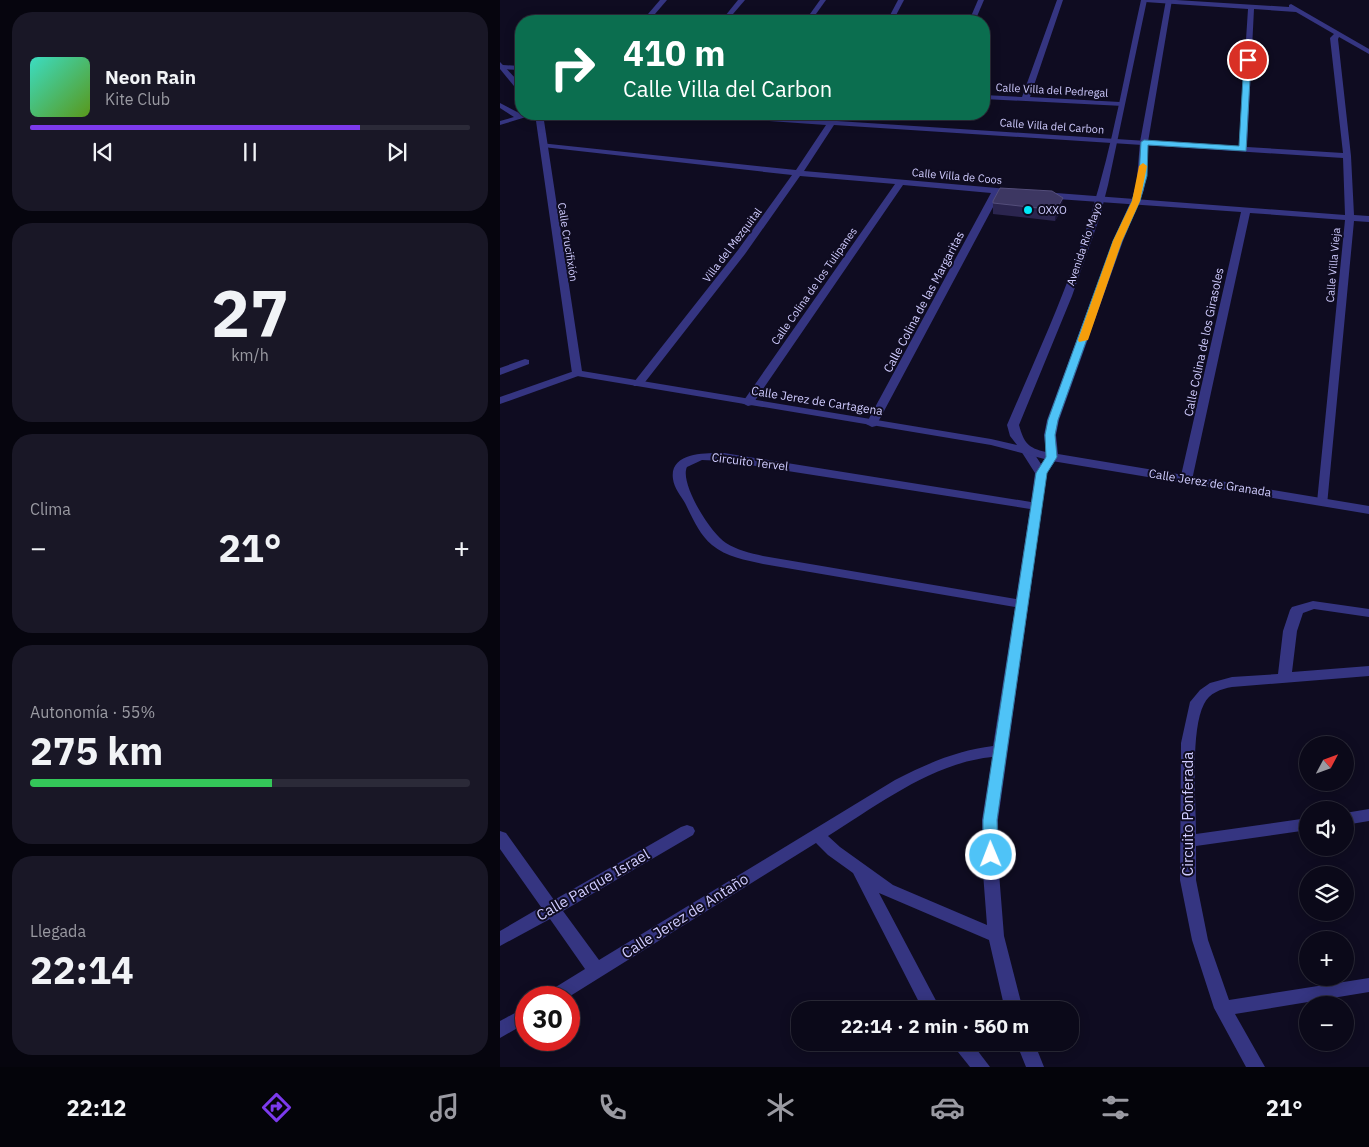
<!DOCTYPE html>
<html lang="es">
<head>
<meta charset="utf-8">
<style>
  body { margin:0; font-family:"IBM Plex Sans",sans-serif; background:#191726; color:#f1f3f6; height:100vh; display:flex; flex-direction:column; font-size:19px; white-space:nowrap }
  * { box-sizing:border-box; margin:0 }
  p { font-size:16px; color:#9a9aa2 }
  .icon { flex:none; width:28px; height:28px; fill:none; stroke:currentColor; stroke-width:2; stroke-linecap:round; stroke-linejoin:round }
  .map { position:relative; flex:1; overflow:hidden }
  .panel { display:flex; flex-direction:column; gap:12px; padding:12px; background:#06050e; width:500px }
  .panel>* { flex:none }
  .hud { position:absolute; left:15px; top:15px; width:475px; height:105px; border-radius:20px; box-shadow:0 2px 12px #0003,0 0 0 1px #2b2a38; background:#0b6e4f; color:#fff; overflow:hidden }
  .needle { width:32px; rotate:49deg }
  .controls { position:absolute; left:799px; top:736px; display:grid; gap:10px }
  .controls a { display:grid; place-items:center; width:55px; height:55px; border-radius:50%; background:#0b0919; box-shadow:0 2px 12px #0003,0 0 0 1px #2b2a38; font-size:25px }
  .speed { position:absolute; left:15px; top:986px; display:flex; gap:10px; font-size:25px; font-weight:700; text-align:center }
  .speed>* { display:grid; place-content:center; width:65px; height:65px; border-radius:50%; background:#0b0919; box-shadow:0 2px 12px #0003,0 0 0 1px #2b2a38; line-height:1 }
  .speed .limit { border:8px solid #d22; background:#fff; color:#111 }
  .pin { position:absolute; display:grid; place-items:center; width:42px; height:42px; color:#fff; margin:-21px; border:2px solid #fff; border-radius:50%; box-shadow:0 1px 5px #0007 }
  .me { position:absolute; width:55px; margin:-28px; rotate:359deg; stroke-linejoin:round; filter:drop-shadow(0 0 4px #0008) }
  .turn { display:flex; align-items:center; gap:18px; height:105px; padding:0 25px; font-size:22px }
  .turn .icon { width:65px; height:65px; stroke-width:2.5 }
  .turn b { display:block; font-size:35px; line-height:42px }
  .big { font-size:38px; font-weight:700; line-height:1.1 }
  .panel .widget { flex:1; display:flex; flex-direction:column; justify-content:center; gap:8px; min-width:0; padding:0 18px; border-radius:20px; background:#191726 }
  .panel .dial { align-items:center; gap:0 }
  .dial b { font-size:65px; line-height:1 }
  .song { display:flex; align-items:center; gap:15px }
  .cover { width:60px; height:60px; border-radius:8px; background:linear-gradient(135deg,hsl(170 70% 55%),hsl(90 70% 35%)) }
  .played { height:5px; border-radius:2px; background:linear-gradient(90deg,#7c3aed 75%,#2b2a38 75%) }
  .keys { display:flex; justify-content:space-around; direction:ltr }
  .heat { display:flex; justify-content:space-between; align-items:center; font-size:28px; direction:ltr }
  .charge { height:8px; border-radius:4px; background:linear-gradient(90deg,#34c759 55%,#2b2a38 0) }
  .trip { position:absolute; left:291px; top:1001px; width:288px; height:50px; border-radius:20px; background:#0b0919; box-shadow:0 2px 12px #0003,0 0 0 1px #2b2a38; font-weight:700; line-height:50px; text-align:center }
  .tabs { display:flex; height:80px; justify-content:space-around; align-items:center; background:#04040a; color:#9a9aa2 }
  .tabs .icon { width:35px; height:35px }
  .tabs .active { color:#7c3aed }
  .tabs b { font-size:22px; color:#f1f3f6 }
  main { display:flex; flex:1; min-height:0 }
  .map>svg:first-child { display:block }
</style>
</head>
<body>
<main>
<section class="panel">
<div class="widget">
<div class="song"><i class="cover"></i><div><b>Neon Rain</b><p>Kite Club</p></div></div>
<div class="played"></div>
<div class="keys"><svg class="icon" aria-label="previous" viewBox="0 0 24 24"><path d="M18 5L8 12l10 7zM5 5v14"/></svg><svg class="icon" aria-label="pause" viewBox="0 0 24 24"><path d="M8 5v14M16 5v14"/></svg><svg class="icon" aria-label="next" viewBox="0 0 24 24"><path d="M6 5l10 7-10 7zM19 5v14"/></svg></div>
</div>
<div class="widget dial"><b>27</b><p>km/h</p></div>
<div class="widget"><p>Clima</p>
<div class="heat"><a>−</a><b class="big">21°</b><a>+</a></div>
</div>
<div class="widget"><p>Autonomía · 55%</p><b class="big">275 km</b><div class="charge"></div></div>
<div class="widget"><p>Llegada</p><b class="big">22:14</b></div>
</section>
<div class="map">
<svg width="869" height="1067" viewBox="0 0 869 1067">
  <rect width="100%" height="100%" fill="#0f0c21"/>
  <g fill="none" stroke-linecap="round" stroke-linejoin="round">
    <!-- minor -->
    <g fill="#353581" fill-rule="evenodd">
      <path d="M160,0H167L149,21H142Z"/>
      <path d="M238,0H245L227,21H221Z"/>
      <path d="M320,0H326L311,21H305Z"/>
      <path d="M398,0H404L393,21H387Z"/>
      <path d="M478,0H484L475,21H469Z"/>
      <path d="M557,0H563L530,97L620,102L624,104L623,106L484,99V95L522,97Z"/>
      <path d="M642,0H676L789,7V5L791,4L869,49V54L839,37L838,39L851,156L854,215L869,216V222L854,221L827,505H819L817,502L845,220L750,213L692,480L686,484L680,480L741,212L543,198L539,195L543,192L845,215L843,158L334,125L304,171L497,188L516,190L520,193L516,196L500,194L376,426L372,427L366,424L491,193L403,185L252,405L248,406L242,403L395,184L300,176L245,254L142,386H134L133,384L134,382L238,250L292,175L43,147H40V143L296,170L326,125L196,116L192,114H229L329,120L333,114H341L337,121L739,147L748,9L645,2ZM754,9L796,12L834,34L830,38L843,153L747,147Z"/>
      <path d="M3,65L21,66V70L0,69V65Z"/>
      <path d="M0,103L21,114H36L0,125V121L14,117L0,108Z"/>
      <path d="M25,359L29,360V364L0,375V368Z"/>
      <path d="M77,370L81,371L82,373L81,375L0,404V397Z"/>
      <path d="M527,448L531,449L541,464L548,455H556L558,457L547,473L498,820L499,873L504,936L523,1010H505L489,940L379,893L441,1010H423L353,873L328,855L316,843L67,998H43L46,993L85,969L50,919L0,946V931L41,907L0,849V831L6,833L54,900L181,827L187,825L193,827L195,831L193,835L63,911L99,960L395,780C426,764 458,750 493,746L515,607L263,564C246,560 226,557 212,545C199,534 193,519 185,503C181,496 174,488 173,479C169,452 206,453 224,453L531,502L535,473L521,451ZM202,460L224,461L530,509L516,599L263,556C250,553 237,550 226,543C211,534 179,483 187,467ZM492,757L482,820L483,873L487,925L393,885L340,847L328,836C378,805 432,763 492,757Z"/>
      <path d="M813,601L869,609V617L814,609L803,613L797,631L792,672L869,666V676L732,687C721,689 709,693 704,704C690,731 696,802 696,834L808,818V830L696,846V880L708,940L729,1000L869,978V992L735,1014L765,1067H746L714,1008L692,940L680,880L681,743L690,702L700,690L710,683L732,677L778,674L783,631L790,610L792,607Z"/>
      <path d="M869,809V821L845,825V813Z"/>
      <path d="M26,1007V1023L0,1038V1021Z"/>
      <path d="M450,1042H471L490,1067H470Z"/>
      <path d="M516,1042H534L544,1067H526Z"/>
    </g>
    <!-- tertiary -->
    <g fill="#353581" fill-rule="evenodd">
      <path d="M641,0H647L608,185L600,216L572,296L519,425C524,443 528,448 546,452L544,435L547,420L613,241L636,190L640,142L666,0H672L648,142L644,190L623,241L559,420L556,435L558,454L869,506V514L552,461L491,445L77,376L72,373L35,114H43L82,371L491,439L517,445L510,436L507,425C537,355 569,286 591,214C613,144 625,71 641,0Z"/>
      <path d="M0,62L21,84V91H18L0,69Z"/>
    </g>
  </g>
  <!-- wall -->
  <path fill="#2b254f" d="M493,201L562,209L555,221L493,214Z"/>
  <!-- shaded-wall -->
  <path fill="#191335" d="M563,198L562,209L555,221L556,210Z"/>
  <!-- building -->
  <path fill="#3d3762" stroke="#544e7b" d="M500,188L552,191L563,198L556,210L493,203V201Z"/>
  <!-- route -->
  <path fill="#4fc3f7" stroke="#337fa1" d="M748,58L751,60L746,151L648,145L647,176L640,201L622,241L558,420L555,435L557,457L547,473L497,820L498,855L496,859H486L483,855V820L536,473L546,457L545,435L548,420L613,241L632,201L639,176L641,142L644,140L739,146L744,60Z"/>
  <!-- slow -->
  <path fill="#f59e0b" d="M643,163L647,166L640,201L622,241L588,340L579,342L578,340L613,241L632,201L639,166Z"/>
  <!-- markers -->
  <circle fill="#00e8f7" stroke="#0f0c21" stroke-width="2" cx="528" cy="210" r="5"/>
  <g text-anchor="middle" stroke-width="4" stroke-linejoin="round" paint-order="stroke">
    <!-- far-street labels -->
    <g font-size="11" fill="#d0ccff" stroke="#0f0c21">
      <text transform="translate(552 90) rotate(3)" y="4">Calle Villa del Pedregal</text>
      <text transform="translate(552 126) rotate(4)" y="4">Calle Villa del Carbon</text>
      <text transform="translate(457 176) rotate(5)" y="4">Calle Villa de Coos</text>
      <text transform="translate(68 242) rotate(81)" y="4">Calle Crucifixión</text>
      <text transform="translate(584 244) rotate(-71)" y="4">Avenida Río Mayo</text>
      <text transform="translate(232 245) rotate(-53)" y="4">Villa del Mezquital</text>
      <text transform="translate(833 265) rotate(-85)" y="4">Calle Villa Vieja</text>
      <text transform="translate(314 286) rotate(-55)" y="4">Calle Colina de los Tulipanes</text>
    </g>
    <!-- far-poi labels -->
    <g font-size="11" fill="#d0ccff" stroke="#0f0c21" text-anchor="start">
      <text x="538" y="214">OXXO</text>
    </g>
    <!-- street labels -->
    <g font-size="12" fill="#d0ccff" stroke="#0f0c21">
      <text transform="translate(424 302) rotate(-62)" y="4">Calle Colina de las Margaritas</text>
      <text transform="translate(704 342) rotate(-78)" y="4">Calle Colina de los Girasoles</text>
      <text transform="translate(317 401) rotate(9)" y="4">Calle Jerez de Cartagena</text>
      <text transform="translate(250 462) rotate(7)" y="4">Circuito Tervel</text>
      <text transform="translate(710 483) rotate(9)" y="4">Calle Jerez de Granada</text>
    </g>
    <!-- near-street labels -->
    <g font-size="15" fill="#d0ccff" stroke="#0f0c21">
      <text transform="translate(688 814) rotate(-90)" y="5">Circuito Ponferada</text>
      <text transform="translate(93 885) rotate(-30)" y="5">Calle Parque Israel</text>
      <text transform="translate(185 916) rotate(-32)" y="5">Calle Jerez de Antaño</text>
    </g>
  </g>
</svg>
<div class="controls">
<a><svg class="needle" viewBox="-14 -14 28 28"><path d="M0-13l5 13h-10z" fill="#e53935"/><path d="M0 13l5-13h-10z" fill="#9a9aa2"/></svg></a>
<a><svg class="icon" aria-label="sound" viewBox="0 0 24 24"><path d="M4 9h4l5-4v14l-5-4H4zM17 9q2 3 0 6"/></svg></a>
<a><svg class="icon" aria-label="layers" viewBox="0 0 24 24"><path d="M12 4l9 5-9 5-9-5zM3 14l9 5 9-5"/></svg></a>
<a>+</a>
<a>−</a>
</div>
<div class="speed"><div class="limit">30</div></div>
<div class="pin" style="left:748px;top:60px;background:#d93025"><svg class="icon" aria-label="arrive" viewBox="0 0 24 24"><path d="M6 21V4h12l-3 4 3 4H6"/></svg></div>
<svg class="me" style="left:491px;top:855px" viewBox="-20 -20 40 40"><circle r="17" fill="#4fc3f7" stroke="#fff" stroke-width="3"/><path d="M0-11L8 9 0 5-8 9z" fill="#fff"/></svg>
<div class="trip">22:14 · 2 min · 560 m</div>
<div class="hud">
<div class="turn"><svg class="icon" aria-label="right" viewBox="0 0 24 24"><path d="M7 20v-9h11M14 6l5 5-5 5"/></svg><div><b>410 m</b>Calle Villa del Carbon</div></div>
</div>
</div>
</main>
<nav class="tabs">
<b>22:12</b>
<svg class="icon active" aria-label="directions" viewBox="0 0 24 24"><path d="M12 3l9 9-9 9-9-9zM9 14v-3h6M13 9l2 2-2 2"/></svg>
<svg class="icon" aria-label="music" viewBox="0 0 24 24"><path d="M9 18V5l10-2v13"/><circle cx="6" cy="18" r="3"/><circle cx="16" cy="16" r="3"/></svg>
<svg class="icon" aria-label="phone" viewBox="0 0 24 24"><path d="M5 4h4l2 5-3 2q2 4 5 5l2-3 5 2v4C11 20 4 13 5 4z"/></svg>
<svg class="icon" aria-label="climate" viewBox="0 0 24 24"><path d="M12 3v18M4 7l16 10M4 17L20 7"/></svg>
<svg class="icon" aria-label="car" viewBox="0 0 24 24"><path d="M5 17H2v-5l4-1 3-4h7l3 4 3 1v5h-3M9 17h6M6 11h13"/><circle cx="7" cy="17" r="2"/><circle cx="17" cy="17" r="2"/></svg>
<svg class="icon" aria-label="filters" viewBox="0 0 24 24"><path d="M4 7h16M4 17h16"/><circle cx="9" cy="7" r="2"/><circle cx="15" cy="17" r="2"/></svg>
<b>21°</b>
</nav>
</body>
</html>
